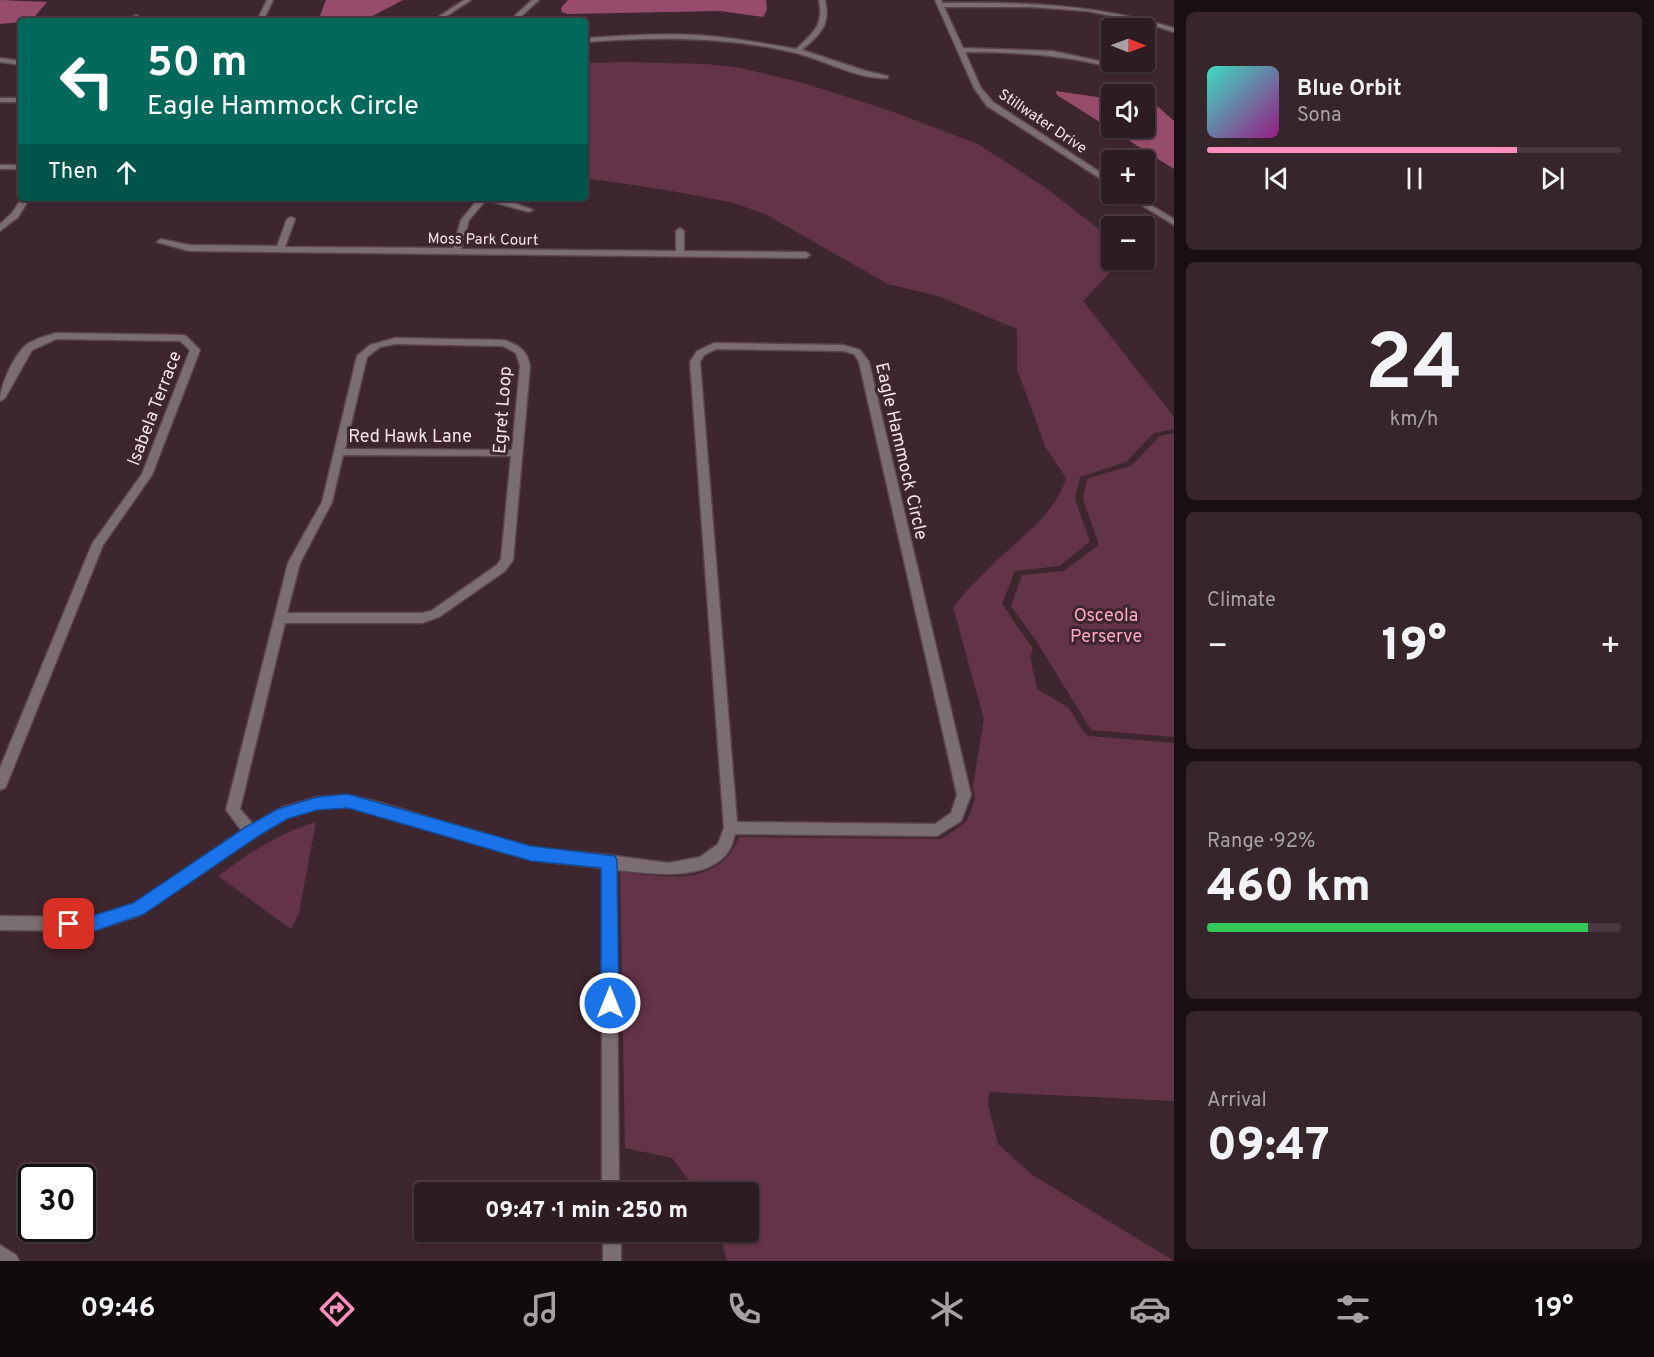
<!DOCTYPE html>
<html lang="en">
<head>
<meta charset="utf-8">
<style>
  body { margin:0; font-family:Overpass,sans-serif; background:#36252b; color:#f1f3f6; height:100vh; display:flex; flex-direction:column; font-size:22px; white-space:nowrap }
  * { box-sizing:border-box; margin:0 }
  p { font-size:20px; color:#a7a1a6 }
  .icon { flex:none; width:33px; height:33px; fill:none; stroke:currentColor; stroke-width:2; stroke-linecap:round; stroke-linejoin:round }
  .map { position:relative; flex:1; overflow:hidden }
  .drawer { display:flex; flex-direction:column; gap:12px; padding:12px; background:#190f13; width:480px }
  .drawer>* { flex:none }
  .banner { position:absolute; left:18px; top:18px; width:570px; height:183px; border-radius:6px; box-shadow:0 2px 4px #0004,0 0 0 2px #493a41; background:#00695c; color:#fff; overflow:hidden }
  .needle { width:39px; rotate:91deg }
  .controls { position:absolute; left:1101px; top:18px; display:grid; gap:12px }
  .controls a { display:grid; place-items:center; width:54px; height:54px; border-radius:6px; background:#2e1c23; box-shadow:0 2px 4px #0004,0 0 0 2px #493a41; font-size:30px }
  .speed { position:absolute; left:18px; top:1164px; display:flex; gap:12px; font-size:30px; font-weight:700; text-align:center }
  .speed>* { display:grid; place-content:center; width:78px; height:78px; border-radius:50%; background:#2e1c23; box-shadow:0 2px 4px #0004,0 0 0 2px #493a41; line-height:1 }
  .speed .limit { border:3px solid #111; border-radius:9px; background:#fff; color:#111 }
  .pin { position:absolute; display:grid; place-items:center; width:51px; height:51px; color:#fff; margin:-26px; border-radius:12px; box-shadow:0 3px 9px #0006 }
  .me { position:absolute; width:66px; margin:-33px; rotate:0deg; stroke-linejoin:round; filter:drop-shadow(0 0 4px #0008) }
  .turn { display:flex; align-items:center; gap:21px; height:126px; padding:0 30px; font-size:27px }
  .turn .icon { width:78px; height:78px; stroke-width:2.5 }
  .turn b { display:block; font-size:42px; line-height:51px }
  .then { display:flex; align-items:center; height:57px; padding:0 30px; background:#0003; gap:12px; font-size:22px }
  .big { font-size:45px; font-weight:800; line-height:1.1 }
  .drawer .card { flex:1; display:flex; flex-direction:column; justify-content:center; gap:9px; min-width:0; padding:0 21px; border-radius:9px; background:#36252b }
  .drawer .dial { align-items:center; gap:0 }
  .dial b { font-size:78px; line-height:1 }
  .song { display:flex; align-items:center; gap:18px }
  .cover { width:72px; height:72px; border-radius:9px; background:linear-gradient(135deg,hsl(170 70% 55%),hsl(310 70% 35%)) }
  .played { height:6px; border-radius:3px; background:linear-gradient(90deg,#fe8ebc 75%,#493a41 75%) }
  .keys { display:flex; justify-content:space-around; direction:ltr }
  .heat { display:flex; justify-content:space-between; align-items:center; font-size:33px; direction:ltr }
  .charge { height:9px; border-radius:4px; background:linear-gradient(90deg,#34c759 92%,#493a41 0) }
  .trip { position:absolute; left:414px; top:1182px; width:345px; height:60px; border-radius:6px; background:#2e1c23; box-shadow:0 2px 4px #0004,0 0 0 2px #493a41; font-weight:800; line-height:60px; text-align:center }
  .menu { display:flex; height:96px; justify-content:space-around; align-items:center; background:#120b0e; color:#a7a1a6 }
  .menu .icon { width:42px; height:42px }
  .menu .on { color:#fe8ebc }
  .menu b { font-size:27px; color:#f1f3f6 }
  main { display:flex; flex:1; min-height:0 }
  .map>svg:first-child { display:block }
</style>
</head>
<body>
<main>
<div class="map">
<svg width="1174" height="1261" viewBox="0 0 1174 1261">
  <rect width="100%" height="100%" fill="#3e262f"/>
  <!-- green -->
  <g fill="#633447">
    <path d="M627,62L706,64L741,68L803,83L888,110L978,144L1046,188L1105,234L1111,243L1112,260H1117L1118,264L1083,301L1174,417V429L1154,433L1126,462L1080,477L1075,499L1090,542L1059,566L1015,571L1002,604L1033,649L1030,655L1037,689L1069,708L1083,731L1089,736L1174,743V1101L989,1092L988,1105L998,1144L1031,1174L1174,1261H727L719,1232H748V1192H698L672,1158L625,1148L620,872C665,877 719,888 739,837L939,839L945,837L967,821L975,799L973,786L984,719L953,607C964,594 975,581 988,569C1015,541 1055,517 1066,478L1045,446L1017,369V329L938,296L888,284L765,214L734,203L667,190L585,178V63Z"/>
    <path d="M1174,433V737L1091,730L1037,642L1011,606L1022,575L1064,571L1099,545L1083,499L1087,479L1132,465L1160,436Z"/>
    <path d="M316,822L299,913L291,929L218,876C249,853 279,833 316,822Z"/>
  </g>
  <!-- water -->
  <g fill="#984c6c">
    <path d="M0,0L47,2L31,21L0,24Z"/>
    <path d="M326,0H403L363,21H318Z"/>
    <path d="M568,0H766L767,10L763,17L720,11L567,14L562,12L561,8Z"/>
    <path d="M1056,91L1111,99L1112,128H1144L1145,103L1156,105L1174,121V169L1057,95Z"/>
  </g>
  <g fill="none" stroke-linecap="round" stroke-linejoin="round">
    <defs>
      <g id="minor">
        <path d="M267,0H273L263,21H257Z"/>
        <path d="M464,0H471L439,21H432Z"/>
        <path d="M819,0H825C831,26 820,34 802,50L866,71L888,76V78C859,80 824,60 796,53C727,36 655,37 585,42V38C622,36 658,33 695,35C729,37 762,43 796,49C813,33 824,26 819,0Z"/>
        <path d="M935,0H941L943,3C1023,2 1096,4 1174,28V32L1143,22L1087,11L1030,7H944L963,48L1053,51L1108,63V65L1106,66C1059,54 1013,52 965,52L981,88L993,102L1112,180V186L987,106L974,88Z"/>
        <path d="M136,15L138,16L140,21H134L133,17Z"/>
        <path d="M0,58L21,61V65L0,62Z"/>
        <rect x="0" y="165" width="21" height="4"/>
        <path d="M1123,194H1132L1174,219V225Z"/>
        <path d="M22,198H30L18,217L0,231V224L12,213Z"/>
        <path d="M479,198L507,200L533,210L529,212L486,200L469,220L461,249L676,251V231L680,228L684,231V251L806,252L810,255L806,258L189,251L157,242L161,239L189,245L277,246L287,219L291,217L295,219L285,247L453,248L461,220Z"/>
        <path d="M56,333L183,335L186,336L200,350L152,475L103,545L7,784L5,788L0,790V768L92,544L142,474L190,350L180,341L57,339L32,350L5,398L0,401C0,386 13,357 25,346C34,339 46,336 56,333Z"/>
        <path d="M395,338L504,340C519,345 527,350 530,366L513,560L505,571L439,617L422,623H285L240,809L253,824L283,807L317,797L348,795L378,802L531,848L609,855L668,863L700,857L718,844L724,828L690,362L697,351L714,343L843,345L860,350L869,362L971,795L961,821L937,836L735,834C733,840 732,847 728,852C705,883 649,873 616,870L619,1192H602V868L531,860L378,814L348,807L317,809L287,818L256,836L138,916L92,931L0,930V916L92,917L134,904L242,831L226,810L288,563L322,502L357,356L370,345ZM395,344L503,346L516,353L520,366L512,450L345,449L367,357L380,347ZM716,349L843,351L854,354L859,362L957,795L951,813L935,824L737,822L700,362L704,355ZM343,455L511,456L501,559L497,565L431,611L422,613H287L300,563L332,502Z"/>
        <rect x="603" y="1232" width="18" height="29"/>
        <path d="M0,1245L16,1255L19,1261H0Z"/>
      </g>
      <g id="tertiary">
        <path d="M532,0H539L516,21H509Z"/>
        <rect x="0" y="98" width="21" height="4"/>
      </g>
    </defs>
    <!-- minor casing -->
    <use href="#minor" stroke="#5b444d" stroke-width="3"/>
    <!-- tertiary casing -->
    <use href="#tertiary" stroke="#5b444d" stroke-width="3"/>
    <!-- minor -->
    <use href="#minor" fill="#7b6e73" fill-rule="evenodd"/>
    <!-- tertiary -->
    <use href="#tertiary" fill="#7b6e73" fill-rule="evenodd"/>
  </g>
  <!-- route -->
  <path fill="#1a73e8" stroke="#114b97" stroke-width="1.5" d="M348,794L531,846L615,856L617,861L619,1003L616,1009L610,1012L604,1009L601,1003V868L531,861L348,808L317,810L287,819L257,837L144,914L92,932L63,929L60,924L63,918L69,916H92L133,903L246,827L278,809L317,797Z"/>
  <g text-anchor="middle" stroke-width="6" stroke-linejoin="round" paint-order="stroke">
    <!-- far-street labels -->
    <g font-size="15" fill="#f3e2e8" stroke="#3e262f">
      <text transform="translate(1043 121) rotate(34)" y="5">Stillwater Drive</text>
      <text transform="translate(483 239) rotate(1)" y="5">Moss Park Court</text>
    </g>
    <!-- street labels -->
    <g font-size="18" fill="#f3e2e8" stroke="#3e262f">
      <text transform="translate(154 408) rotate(-69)" y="6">Isabela Terrace</text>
      <text transform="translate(502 410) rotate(-86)" y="6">Egret Loop</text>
      <text x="410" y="442">Red Hawk Lane</text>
      <text transform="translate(902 451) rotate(77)" y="6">Eagle Hammock Circle</text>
    </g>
    <!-- park labels -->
    <g font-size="18" fill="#ffa8ca" stroke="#3e262f">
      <text x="1106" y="621">Osceola<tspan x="1106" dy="21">Perserve</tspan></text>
    </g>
  </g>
</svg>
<div class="controls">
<a><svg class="needle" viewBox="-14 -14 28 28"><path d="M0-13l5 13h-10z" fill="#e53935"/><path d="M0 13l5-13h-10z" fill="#a7a1a6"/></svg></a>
<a><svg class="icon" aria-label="sound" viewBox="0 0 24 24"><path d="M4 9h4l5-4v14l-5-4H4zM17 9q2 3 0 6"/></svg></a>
<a>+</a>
<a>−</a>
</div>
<div class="speed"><div class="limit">30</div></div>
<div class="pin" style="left:69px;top:924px;background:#d93025"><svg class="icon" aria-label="arrive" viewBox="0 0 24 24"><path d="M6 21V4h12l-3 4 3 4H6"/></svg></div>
<svg class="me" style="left:610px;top:1003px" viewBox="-20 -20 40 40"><circle r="17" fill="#1a73e8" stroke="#fff" stroke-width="3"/><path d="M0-11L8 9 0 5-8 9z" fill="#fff"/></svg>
<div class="trip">09:47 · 1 min · 250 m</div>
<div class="banner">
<div class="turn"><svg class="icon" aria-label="left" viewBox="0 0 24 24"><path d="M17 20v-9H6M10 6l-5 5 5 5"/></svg><div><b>50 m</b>Eagle Hammock Circle</div></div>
<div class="then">Then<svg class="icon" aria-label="ahead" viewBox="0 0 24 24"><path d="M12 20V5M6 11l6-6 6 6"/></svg></div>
</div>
</div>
<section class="drawer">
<div class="card">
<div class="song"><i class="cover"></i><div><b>Blue Orbit</b><p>Sona</p></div></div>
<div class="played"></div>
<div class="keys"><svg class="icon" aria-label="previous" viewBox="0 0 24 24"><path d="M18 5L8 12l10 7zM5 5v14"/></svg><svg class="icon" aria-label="pause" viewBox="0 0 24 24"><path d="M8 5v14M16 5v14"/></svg><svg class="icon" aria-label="next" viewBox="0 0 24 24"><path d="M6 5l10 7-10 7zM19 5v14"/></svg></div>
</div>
<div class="card dial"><b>24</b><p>km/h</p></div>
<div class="card"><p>Climate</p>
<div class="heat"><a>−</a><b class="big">19°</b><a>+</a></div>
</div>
<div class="card"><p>Range · 92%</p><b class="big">460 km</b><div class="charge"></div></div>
<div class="card"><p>Arrival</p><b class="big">09:47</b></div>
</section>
</main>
<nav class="menu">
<b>09:46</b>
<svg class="icon on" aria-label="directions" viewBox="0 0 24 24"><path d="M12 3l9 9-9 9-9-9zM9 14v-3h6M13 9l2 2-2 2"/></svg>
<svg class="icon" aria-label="music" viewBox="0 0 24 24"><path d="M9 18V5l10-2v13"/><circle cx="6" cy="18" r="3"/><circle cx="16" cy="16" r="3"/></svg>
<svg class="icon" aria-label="phone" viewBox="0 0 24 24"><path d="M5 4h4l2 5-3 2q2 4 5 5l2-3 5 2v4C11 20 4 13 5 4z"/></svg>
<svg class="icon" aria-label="climate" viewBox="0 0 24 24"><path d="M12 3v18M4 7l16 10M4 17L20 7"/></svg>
<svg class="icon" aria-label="car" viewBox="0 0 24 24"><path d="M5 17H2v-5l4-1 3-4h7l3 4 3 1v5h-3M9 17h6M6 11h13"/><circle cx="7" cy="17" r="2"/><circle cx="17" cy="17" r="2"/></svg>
<svg class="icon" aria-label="filters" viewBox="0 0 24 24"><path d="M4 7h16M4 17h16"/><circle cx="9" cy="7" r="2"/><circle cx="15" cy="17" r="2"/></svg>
<b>19°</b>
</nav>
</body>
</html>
